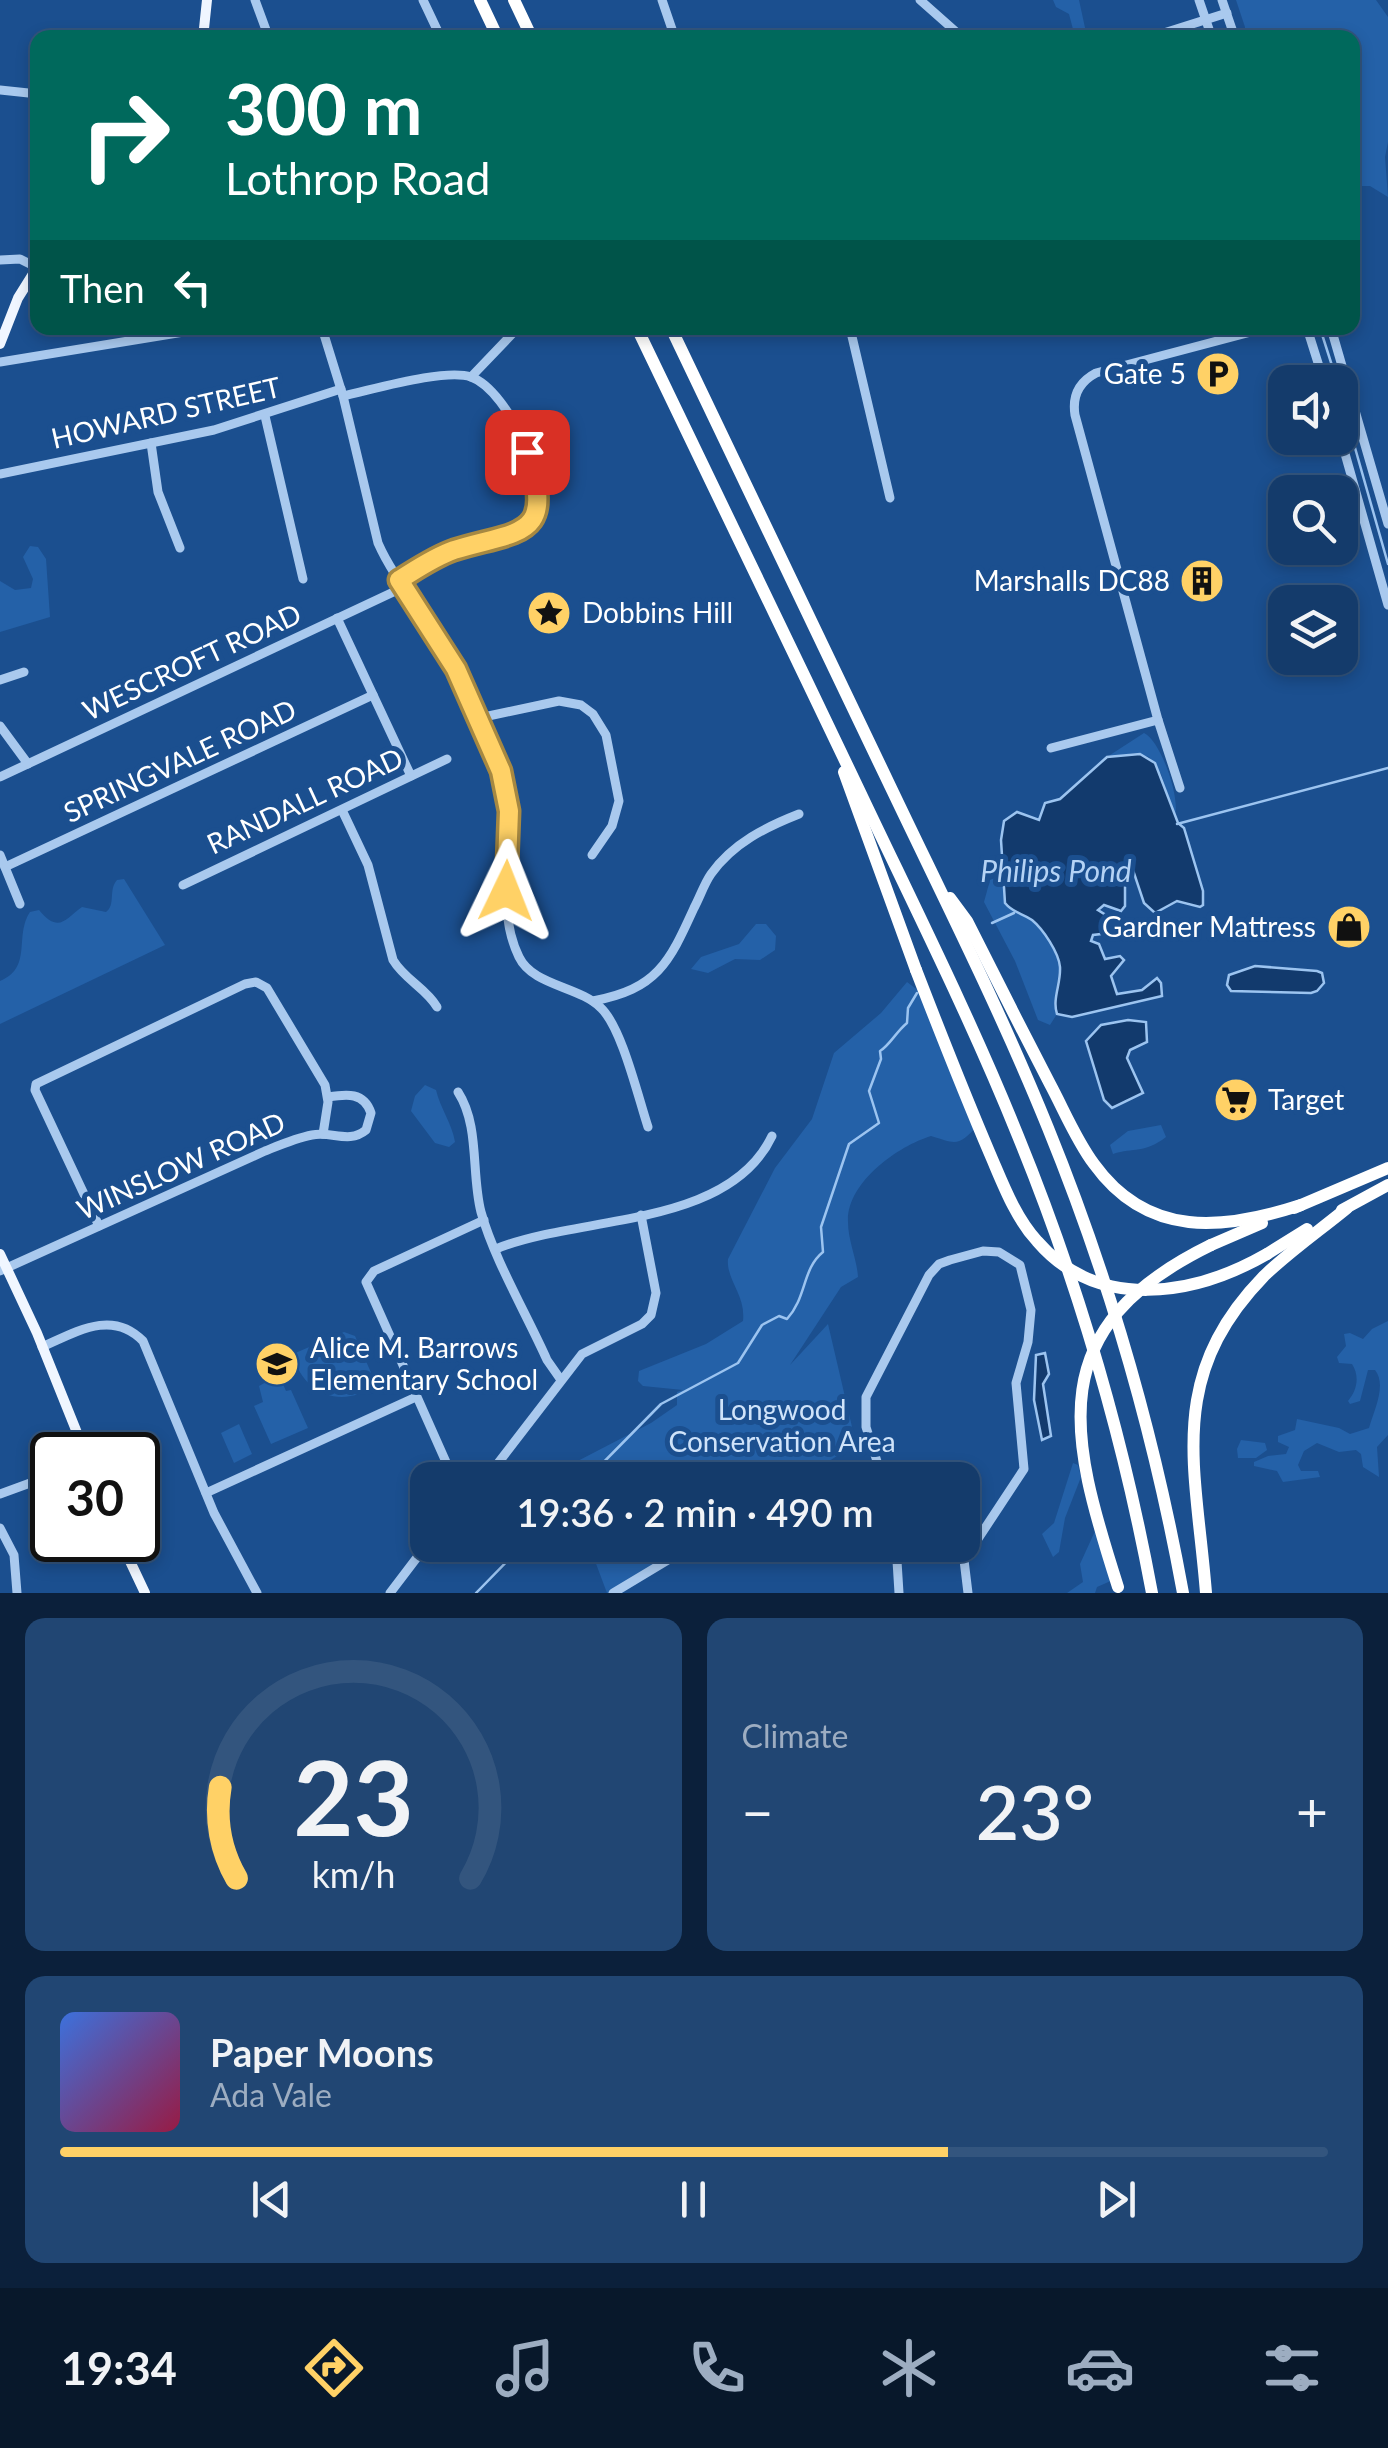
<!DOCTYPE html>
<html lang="en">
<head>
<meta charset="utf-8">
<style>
  body { margin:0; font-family:Lato,sans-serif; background:#214673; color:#f1f3f6; height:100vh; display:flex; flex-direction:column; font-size:38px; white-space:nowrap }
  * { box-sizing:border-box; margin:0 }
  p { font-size:32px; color:#9dadc1 }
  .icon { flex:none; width:55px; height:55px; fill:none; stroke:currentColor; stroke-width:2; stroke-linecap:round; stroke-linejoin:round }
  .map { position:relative; height:1593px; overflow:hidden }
  .details { display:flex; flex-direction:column; gap:25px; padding:25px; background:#0b203b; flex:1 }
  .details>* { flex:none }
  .banner { position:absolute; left:30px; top:30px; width:1330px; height:305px; border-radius:20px; box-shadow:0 5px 15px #0003,0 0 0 2px #33557e; background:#00695c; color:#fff; overflow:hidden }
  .fabs { position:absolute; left:1268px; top:365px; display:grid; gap:20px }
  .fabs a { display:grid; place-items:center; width:90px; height:90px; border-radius:20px; background:#143b6b; box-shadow:0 5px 15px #0003,0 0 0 2px #33557e; font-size:50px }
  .speed { position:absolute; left:30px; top:1432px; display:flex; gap:20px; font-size:50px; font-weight:700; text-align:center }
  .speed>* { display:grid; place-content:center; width:130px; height:130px; border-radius:50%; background:#143b6b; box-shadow:0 5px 15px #0003,0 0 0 2px #33557e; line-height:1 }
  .speed .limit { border:5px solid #111; border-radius:15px; background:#fff; color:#111 }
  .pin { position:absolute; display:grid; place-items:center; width:85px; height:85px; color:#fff; margin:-42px; border-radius:20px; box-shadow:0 5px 15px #0006 }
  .me { position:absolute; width:110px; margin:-55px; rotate:2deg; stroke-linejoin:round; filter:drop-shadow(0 0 8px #0008) }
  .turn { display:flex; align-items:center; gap:35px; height:210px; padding:0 30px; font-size:45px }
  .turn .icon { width:130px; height:130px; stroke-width:2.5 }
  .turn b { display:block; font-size:70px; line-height:85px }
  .then { display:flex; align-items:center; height:95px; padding:0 30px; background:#0003; gap:20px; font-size:38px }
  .big { font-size:75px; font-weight:600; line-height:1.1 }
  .details .card { flex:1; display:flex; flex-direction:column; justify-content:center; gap:15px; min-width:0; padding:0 35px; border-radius:20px; background:#214673 }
  .details .dial { align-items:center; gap:0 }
  .dial svg { height:260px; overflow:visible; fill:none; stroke:#33557e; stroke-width:7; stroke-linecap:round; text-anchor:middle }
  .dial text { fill:#f1f3f6; stroke:none }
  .song { display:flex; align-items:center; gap:30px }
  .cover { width:120px; height:120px; border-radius:15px; background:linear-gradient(135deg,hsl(220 70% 55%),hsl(340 70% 35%)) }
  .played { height:10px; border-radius:5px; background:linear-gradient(90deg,#ffd166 70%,#33557e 70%) }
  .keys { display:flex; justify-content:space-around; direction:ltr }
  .heat { display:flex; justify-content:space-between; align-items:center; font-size:55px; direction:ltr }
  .details .tiles { flex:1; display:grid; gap:25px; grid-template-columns:1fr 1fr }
  .card:last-child { grid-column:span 2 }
  .trip { position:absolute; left:410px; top:1462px; width:570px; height:100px; border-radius:20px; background:#143b6b; box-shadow:0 5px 15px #0003,0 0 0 2px #33557e; font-weight:600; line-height:100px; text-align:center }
  .dock { display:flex; height:160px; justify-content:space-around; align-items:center; background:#08182b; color:#9dadc1 }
  .dock .icon { width:70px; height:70px }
  .dock .selected { color:#ffd166 }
  .dock b { font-size:45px; color:#f1f3f6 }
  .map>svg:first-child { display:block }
</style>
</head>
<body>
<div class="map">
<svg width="1388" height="1593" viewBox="0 0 1388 1593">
  <rect width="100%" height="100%" fill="#1b4f8f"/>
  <!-- green -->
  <g fill="#2461a8">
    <path d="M1053,0H1079L1087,37H1075L1069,14L1056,7Z"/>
    <path d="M1236,0H1376L1388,17V142L1385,157L1388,197L1370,186H1353L1352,38L1245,37V27Z"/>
    <path d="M30,546L38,547L46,559L50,617L0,632V581L15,590L31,588L33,579L23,557Z"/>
    <path d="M1144,733C1161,741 1180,797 1175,815L1161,774L1149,757L1135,753L1107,757Z"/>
    <path d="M997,877L1003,878C1004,914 1011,903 1033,921C1045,931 1055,951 1060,964L1054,1004L1057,1014L1050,1025L1038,1020L1015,961L984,902L990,880Z"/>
    <path d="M124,879L165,945L0,1024V981C33,968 14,936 30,912L39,910C59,934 65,919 82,907L106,912C116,905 108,890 117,880Z"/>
    <path d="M756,924H766L776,936L775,950L760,960L735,959L708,973L691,969L701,957L739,944Z"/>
    <path d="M907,982L919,991L979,1124C958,1147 957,1144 931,1136C898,1146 846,1183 848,1222C848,1241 857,1259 858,1277L841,1287L790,1365L828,1324L856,1444L799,1480H573L570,1465L651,1423L677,1405V1392L683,1390L643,1386L638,1381L639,1371L706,1344L743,1321C746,1295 726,1280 728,1259L775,1168L812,1119L834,1053L881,1013Z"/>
    <path d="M425,1085L436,1090C440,1108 452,1123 455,1142L449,1147L435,1143L411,1111L415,1096Z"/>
    <path d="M1161,1125L1166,1137C1144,1154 1134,1147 1113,1154L1110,1145L1128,1131Z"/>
    <path d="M1388,1321V1435L1377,1447L1379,1477L1363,1467L1361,1454L1356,1450L1339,1452L1317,1443L1304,1451L1298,1465L1301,1471H1318L1320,1477L1283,1482L1277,1471L1254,1466V1462L1268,1456L1286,1454L1289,1447L1278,1442V1436L1295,1430L1297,1419L1339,1428L1350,1434L1369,1428C1374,1410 1387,1385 1375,1370H1368L1360,1401L1350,1404L1348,1401C1357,1391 1360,1376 1352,1364L1339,1363L1337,1357L1346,1346L1344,1334L1350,1333L1363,1339L1372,1329Z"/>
    <path d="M344,1332L355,1336L376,1384C344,1410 302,1395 293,1354Z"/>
    <path d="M279,1375L286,1391L291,1390L308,1428L271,1444L254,1406L263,1402L259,1386Z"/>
    <path d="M239,1424L252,1454L234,1463L221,1433Z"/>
    <path d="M1241,1440L1265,1443L1267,1450L1256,1458H1238L1237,1449Z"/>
    <path d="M1073,1463L1078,1465L1081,1477L1065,1518L1059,1552L1053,1557L1042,1534L1054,1523Z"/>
    <path d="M1096,1529L1113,1580L1097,1587L1095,1593H1067L1083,1582L1080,1564Z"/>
    <path d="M589,1545H697L622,1593H607Z"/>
  </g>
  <!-- water -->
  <g fill="#123a6d" stroke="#9cc4f0" stroke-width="2.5">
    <path d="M1140,754L1155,763L1178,823L1184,828L1203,891V905L1200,907L1177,901L1155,913L1144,903L1132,867L1125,863L1113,870L1112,885L1125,883V906L1121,911L1104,905L1098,910L1117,922L1118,929L1110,933L1093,935L1091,941L1099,944L1105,959L1120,956L1124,960L1111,976L1117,994L1142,990L1157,978L1161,983L1162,996L1072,1017L1057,1014C1052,999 1061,984 1060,967C1059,953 1043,929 1032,920C1022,913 1013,913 1005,903L1001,840L1004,821L1017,812L1039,820L1045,803L1060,799L1107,757Z"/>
    <path d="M1255,966L1317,971L1322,973L1324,983L1317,991L1311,993L1231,991L1227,985L1229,975Z"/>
    <path d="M1128,1020L1146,1022L1147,1042L1130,1050L1127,1058L1143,1093L1112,1108L1104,1100L1086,1041L1101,1025Z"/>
    <path d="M1045,1353L1049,1374L1043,1384L1051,1436L1042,1440L1034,1400L1036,1355Z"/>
  </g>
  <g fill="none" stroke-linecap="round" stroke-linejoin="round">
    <!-- stream -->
    <g stroke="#9cc4f0" stroke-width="2.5">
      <path d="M1223,36L1224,38"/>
      <path d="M1320,328L1335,375"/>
      <path d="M1342,402L1388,564"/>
      <path d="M1177,824L1388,768"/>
      <path d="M992,923L1014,913"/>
      <path d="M586,1480L661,1404L738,1363L762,1325L779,1316L787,1319C807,1297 802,1269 823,1252L821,1227L849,1144L879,1123L869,1091L881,1059L880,1051C889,1046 896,1032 907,1023L908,1008L917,993"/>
      <path d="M476,1593L523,1545"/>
    </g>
    <!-- minor -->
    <g stroke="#a9c9ee" stroke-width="9">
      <path d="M255,0L269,38"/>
      <path d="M423,0L441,38"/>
      <path d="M662,0L675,38"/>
      <path d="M920,0L963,38"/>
      <path d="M1199,0L1212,38"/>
      <path d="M1222,0L1235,38"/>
      <path d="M1148,38L1227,13"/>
      <path d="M0,90L38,94"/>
      <path d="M0,260L20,259L36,267"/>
      <path d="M322,328L343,396L378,543C392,575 416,603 435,632C462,676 487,727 503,776C521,834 491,900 519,957C533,986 579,986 601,1008C622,1028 638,1097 648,1127"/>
      <path d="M850,328L890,498"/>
      <path d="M1307,328L1324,382"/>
      <path d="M1331,328L1388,524"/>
      <path d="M0,362L208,328"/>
      <path d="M471,377L514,332"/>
      <path d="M343,396C372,390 445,368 471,377C509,390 559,497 526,528C506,546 470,544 446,553C429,560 414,570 399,580"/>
      <path d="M265,416L303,579"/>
      <path d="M1340,436L1388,605"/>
      <path d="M151,443L158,492L180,548"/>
      <path d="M0,474L214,430L341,389"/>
      <path d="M337,618L411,776"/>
      <path d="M0,680L24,672"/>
      <path d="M479,718L559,701L581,705L593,714L606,735L619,801L612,826L592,855"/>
      <path d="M0,726L28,764"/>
      <path d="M1051,748L1158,720"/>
      <path d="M0,777L404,587"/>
      <path d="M1180,788L1158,720L1075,415C1072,396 1079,382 1096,373L1266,328"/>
      <path d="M342,810L368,865L393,960C405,980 426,988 437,1007"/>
      <path d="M0,855L20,904"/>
      <path d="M5,867L373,695"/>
      <path d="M183,885L447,759"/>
      <path d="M593,1001C657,989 669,963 694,908C700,897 704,884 711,874C733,843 766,827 799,814"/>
      <path d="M458,1092C480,1126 471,1174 481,1212C494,1259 527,1315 547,1360L561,1380"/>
      <path d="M99,1226L35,1090L36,1084L245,984L256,982L267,988L325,1085L328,1102L323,1134"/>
      <path d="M496,1249C578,1215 728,1229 772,1136"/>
      <path d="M0,1271L265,1151C280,1145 296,1138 312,1135C332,1131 349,1144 366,1130L371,1113C364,1092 347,1094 328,1097"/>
      <path d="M42,1347C76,1332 112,1309 143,1341L214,1513L257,1593"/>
      <path d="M454,1480L366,1282L374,1271L484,1220"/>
      <path d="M485,1480L582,1354L642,1324L651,1315L656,1293L641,1215"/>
      <path d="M883,1480L866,1427V1397L929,1275L939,1264L950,1260L983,1251L999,1252L1020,1265L1031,1310L1028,1342L1016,1383L1024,1469L964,1560L968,1593"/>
      <path d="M206,1493L416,1397"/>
      <path d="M0,1494L52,1475"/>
      <path d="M0,1528L14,1555L17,1593"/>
      <path d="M896,1545L899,1593"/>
      <path d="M390,1593L428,1543"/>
      <path d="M613,1593L693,1545"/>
    </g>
    <!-- major -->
    <g stroke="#f0f6ff" stroke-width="10">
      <path d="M203,38L207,0"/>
      <path d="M0,344L18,298L38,266"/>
      <path d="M0,1254L37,1333L86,1455"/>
      <path d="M120,1540L145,1593"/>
    </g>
    <!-- highway -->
    <g stroke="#fff" stroke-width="12">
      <path d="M480,0L498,38"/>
      <path d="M514,0L532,38"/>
      <path d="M637,328C711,482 786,637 860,792C914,906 971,1019 1018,1136C1078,1283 1123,1437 1152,1593"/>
      <path d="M671,328C745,482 819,637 893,792C946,903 1002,1014 1048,1128C1109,1278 1154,1434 1183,1593"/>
      <path d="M844,772L916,970"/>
      <path d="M950,898L967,921C994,975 1022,1030 1050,1084C1064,1110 1076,1140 1094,1164C1148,1239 1224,1230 1301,1205"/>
      <path d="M1294,1208L1388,1168"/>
      <path d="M1342,1210L1388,1185"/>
      <path d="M1211,1245L1262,1223"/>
      <path d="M1267,1254L1307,1229"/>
      <path d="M1206,1593C1196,1466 1165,1378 1264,1276C1290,1251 1319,1231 1347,1208"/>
    </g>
    <!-- highway-bridge -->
    <g stroke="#fff" stroke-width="12">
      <path d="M916,970C940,1032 964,1093 990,1154C1003,1184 1015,1217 1037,1241C1098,1312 1194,1296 1267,1254"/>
      <path d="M1118,1587C1069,1434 1041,1328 1211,1245"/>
    </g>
  </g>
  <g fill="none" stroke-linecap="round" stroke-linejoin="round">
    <defs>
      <path id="route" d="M506,891L509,811L501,771L456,669L399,580C417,569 434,557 454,550C519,530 557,539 527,452"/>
    </defs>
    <!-- route casing -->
    <use href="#route" stroke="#a68842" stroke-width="25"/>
    <!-- route -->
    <use href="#route" stroke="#ffd166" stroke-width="18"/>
  </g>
  <!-- icons -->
  <defs>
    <symbol id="parking-disc" viewBox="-11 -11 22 22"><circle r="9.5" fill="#ffd166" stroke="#1b4f8f"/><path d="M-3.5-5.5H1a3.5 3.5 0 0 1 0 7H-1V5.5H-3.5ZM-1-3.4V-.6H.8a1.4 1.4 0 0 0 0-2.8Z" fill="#111"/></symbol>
    <symbol id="building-disc" viewBox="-11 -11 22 22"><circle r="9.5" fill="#ffd166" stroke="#1b4f8f"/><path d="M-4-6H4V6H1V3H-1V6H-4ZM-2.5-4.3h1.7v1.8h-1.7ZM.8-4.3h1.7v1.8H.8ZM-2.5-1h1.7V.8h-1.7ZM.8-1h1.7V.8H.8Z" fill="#111"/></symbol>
    <symbol id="sight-disc" viewBox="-11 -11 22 22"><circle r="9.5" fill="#ffd166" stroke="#1b4f8f"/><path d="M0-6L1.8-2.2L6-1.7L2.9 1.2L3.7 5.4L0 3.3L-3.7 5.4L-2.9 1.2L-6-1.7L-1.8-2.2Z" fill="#111"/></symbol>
    <symbol id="shop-disc" viewBox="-11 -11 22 22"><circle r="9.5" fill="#ffd166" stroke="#1b4f8f"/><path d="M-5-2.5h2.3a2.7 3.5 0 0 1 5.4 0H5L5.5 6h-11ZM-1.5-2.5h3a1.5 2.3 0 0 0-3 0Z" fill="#111"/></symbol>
    <symbol id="supermarket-disc" viewBox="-11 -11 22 22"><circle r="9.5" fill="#ffd166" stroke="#1b4f8f"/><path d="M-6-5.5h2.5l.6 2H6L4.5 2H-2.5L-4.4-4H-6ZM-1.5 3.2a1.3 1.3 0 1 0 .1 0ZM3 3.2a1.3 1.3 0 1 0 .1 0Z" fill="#111"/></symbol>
    <symbol id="school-disc" viewBox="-11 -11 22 22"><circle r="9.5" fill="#ffd166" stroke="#1b4f8f"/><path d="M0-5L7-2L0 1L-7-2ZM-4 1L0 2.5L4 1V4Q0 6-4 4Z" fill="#111"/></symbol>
  </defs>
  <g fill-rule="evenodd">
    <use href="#parking-disc" x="1193" y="349" width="50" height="50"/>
    <use href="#building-disc" x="1177" y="556" width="50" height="50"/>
    <use href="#sight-disc" x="524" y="588" width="50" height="50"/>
    <use href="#shop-disc" x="1324" y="902" width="50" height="50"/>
    <use href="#supermarket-disc" x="1211" y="1075" width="50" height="50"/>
    <use href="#school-disc" x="252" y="1339" width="50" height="50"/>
  </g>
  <g text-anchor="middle" stroke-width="10" stroke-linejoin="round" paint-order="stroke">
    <!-- poi labels -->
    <g font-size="28" fill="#fff" stroke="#1b4f8f" text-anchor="end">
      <text x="1186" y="384">Gate 5</text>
      <text x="1170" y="591">Marshalls DC88</text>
      <text x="582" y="623" text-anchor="start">Dobbins Hill</text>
      <text x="1316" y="937">Gardner Mattress</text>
      <text x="1268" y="1110" text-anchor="start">Target</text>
      <text x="310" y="1358" text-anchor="start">Alice M. Barrows<tspan x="310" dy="32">Elementary School</tspan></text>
    </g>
    <!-- street labels -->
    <g font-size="28" fill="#fff" stroke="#1b4f8f">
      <text transform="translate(166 413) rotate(-13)" y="10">HOWARD STREET</text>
      <text transform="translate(192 662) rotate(-25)" y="10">WESCROFT ROAD</text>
      <text transform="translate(180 761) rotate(-25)" y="10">SPRINGVALE ROAD</text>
      <text transform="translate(305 801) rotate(-25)" y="10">RANDALL ROAD</text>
      <text transform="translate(181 1166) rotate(-24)" y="10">WINSLOW ROAD</text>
    </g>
    <!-- park labels -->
    <g font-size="28" fill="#cfe3fa" stroke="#1b4f8f">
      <text x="782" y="1420">Longwood<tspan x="782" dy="32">Conservation Area</tspan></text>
    </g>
    <!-- water labels -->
    <g font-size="30" font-style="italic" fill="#b5d3f5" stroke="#1b4f8f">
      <text x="1056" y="882">Philips Pond</text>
    </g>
  </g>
</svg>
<div class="fabs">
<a><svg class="icon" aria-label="sound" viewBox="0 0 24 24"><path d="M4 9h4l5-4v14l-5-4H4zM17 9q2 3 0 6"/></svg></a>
<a><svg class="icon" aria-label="search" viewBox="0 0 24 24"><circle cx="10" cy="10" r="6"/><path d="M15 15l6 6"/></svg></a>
<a><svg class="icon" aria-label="layers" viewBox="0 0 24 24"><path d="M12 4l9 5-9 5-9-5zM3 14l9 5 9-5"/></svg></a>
</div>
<div class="speed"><div class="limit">30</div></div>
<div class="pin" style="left:527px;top:452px;background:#d93025"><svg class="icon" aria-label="arrive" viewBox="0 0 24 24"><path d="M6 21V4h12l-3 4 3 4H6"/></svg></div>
<svg class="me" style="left:506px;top:891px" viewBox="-20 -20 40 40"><path d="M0-17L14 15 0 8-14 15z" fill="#ffd166" stroke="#fff" stroke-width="4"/></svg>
<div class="trip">19:36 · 2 min · 490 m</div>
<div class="banner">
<div class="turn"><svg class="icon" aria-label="right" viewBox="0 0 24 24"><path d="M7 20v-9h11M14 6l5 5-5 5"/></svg><div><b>300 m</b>Lothrop Road</div></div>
<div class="then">Then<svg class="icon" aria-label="left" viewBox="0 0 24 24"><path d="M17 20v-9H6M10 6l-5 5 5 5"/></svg></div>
</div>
</div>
<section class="details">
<div class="tiles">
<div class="card dial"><svg viewBox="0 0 100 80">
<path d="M14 69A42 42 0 1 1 86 69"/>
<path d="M14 69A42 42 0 0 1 9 41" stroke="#ffd166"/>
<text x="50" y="56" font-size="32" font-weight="700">23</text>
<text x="50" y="72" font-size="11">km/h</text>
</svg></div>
<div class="card"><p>Climate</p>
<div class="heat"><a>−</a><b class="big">23°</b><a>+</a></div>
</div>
<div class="card">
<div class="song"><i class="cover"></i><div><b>Paper Moons</b><p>Ada Vale</p></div></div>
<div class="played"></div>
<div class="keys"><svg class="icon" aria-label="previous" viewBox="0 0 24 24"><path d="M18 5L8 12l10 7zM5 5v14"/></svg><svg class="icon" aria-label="pause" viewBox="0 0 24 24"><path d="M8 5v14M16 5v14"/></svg><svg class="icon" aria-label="next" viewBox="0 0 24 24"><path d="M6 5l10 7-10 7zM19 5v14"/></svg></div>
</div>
</div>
</section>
<nav class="dock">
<b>19:34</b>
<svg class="icon selected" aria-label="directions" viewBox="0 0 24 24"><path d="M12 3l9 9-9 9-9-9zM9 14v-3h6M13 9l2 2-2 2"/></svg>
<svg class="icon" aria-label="music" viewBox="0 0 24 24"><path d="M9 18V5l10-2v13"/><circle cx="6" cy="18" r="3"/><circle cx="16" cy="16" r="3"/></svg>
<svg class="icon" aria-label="phone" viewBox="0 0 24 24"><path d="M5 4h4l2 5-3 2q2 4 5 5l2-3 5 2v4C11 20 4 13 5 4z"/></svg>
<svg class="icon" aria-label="climate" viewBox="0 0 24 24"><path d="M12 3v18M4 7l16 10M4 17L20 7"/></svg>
<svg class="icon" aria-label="car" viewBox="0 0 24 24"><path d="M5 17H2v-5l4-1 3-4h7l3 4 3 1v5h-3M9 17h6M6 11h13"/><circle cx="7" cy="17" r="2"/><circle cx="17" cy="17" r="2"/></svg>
<svg class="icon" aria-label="filters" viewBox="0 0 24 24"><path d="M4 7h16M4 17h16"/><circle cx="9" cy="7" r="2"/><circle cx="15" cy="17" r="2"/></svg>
</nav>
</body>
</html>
